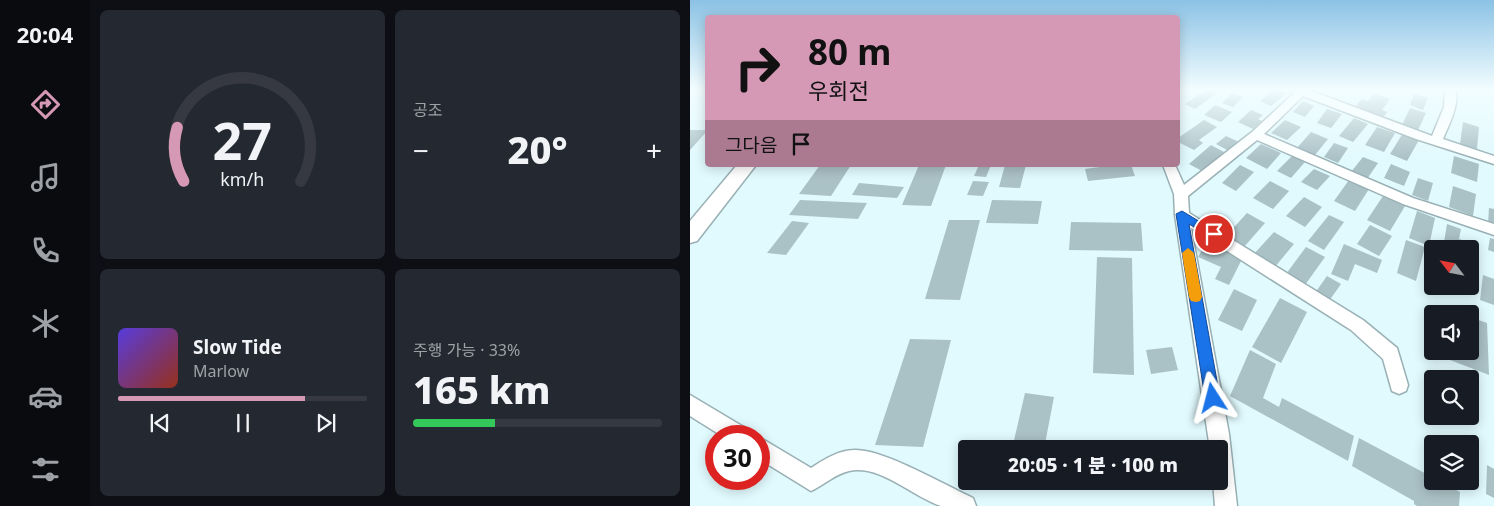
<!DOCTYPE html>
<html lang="ko">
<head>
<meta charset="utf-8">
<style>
  body { margin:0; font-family:"Noto Sans","Noto Sans KR",sans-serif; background:#242831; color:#f1f3f6; height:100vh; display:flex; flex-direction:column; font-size:19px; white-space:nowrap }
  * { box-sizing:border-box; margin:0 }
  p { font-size:16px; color:#9ea1a6 }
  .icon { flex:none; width:28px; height:28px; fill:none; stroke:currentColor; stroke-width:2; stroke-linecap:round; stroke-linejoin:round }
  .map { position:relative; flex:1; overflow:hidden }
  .drawer { display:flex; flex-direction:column; gap:10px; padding:10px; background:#0d0f14; width:600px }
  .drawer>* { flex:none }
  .top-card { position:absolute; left:15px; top:15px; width:475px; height:152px; border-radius:5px; box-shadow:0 2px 12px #0003; background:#d699b5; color:#111; overflow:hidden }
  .needle { width:32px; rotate:302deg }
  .buttons { position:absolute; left:734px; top:240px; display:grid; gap:10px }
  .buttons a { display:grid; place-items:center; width:55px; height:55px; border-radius:5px; background:#171b24; box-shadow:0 2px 12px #0003; font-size:25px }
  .speed { position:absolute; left:15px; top:425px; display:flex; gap:10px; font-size:25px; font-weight:700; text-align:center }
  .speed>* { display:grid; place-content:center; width:65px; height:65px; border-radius:50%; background:#171b24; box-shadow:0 2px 12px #0003; line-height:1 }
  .speed .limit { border:8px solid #d22; background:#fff; color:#111 }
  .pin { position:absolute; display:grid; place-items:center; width:42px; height:42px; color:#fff; margin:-21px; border:2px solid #fff; border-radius:50%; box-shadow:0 1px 5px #0007 }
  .me { position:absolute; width:55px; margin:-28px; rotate:351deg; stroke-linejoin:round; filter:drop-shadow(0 0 4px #0008) }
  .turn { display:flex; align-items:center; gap:18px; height:105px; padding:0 20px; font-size:22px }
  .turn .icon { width:65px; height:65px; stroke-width:2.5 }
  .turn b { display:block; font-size:35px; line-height:42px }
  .then { display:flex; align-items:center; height:48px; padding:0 20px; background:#0003; gap:10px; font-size:19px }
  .big { font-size:38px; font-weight:800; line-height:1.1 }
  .drawer .widget { flex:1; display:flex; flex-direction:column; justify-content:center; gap:8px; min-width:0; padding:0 18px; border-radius:8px; background:#242831 }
  .drawer .dial { align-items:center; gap:0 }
  .dial svg { height:130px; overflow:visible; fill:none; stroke:#363941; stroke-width:7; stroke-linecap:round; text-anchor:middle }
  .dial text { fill:#f1f3f6; stroke:none }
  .song { display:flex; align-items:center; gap:15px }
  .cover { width:60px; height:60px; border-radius:8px; background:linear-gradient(135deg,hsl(250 70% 55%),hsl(10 70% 35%)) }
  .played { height:5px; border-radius:2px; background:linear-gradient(90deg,#d699b5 75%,#363941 75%) }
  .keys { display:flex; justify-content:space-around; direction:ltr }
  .heat { display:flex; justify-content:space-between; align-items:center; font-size:28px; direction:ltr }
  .charge { height:8px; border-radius:4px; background:linear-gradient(90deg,#34c759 33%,#363941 0) }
  .drawer .tiles { flex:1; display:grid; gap:10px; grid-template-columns:repeat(2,1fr) }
  .trip { position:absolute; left:268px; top:440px; width:270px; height:50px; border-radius:5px; background:#171b24; box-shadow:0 2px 12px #0003; font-weight:800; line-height:50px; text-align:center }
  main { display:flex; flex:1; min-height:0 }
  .tabs { display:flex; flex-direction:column; width:90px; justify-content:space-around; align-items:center; background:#090b0e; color:#9ea1a6 }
  .tabs .icon { width:35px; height:35px }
  .tabs .active { color:#d699b5 }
  .tabs b { font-size:22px; color:#f1f3f6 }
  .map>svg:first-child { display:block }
</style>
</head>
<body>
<main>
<nav class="tabs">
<b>20:04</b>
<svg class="icon active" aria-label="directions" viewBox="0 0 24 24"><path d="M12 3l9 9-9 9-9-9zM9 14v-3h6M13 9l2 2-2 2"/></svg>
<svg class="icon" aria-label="music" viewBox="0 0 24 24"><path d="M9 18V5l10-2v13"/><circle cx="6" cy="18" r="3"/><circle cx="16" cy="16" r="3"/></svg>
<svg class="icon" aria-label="phone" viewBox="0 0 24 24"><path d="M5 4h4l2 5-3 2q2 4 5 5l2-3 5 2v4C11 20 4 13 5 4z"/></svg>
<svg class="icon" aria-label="climate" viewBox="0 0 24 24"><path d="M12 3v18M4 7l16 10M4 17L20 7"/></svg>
<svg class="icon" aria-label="car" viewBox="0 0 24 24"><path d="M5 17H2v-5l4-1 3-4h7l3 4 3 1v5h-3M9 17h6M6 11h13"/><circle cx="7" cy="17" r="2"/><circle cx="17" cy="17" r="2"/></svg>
<svg class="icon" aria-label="filters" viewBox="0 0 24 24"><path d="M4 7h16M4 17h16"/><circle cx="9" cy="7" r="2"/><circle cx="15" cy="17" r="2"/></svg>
</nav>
<section class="drawer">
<div class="tiles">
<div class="widget dial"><svg viewBox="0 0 100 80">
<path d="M14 69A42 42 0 1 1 86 69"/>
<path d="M14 69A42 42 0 0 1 10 36" stroke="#d699b5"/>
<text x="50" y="56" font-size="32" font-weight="700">27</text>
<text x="50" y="72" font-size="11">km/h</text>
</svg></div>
<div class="widget"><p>공조</p>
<div class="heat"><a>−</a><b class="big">20°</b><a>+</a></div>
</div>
<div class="widget">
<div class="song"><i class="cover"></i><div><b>Slow Tide</b><p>Marlow</p></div></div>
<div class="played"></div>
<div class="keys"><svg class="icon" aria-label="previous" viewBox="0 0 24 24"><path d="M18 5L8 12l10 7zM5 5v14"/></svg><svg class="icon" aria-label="pause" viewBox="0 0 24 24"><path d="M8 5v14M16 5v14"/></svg><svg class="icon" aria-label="next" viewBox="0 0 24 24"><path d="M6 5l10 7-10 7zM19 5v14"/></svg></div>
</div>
<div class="widget"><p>주행 가능 · 33%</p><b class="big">165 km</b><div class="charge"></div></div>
</div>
</section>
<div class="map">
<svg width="804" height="506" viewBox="0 0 804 506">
  <rect width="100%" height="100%" fill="#e1fafe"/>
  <!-- building -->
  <g fill="#aac1c6">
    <path d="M517,89L527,93L505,109L495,104Z"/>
    <path d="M585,89L597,93L581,106L570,101Z"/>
    <path d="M542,93L553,97L543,107L532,103Z"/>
    <path d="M684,93L700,99L692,110L697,112L694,116L664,108L672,99L678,101Z"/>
    <path d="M724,94L738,98L733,110L720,105Z"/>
    <path d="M613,101L624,106L615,117L603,112Z"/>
    <path d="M525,105L542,112L531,122L514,115Z"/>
    <path d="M720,108L736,113L728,130L712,125Z"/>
    <path d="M637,109L652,114L641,128L627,123Z"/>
    <path d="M561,110L573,115L568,119L572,121L563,129L548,122Z"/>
    <path d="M664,118L678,124L663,142L649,136Z"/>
    <path d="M514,120L527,127L509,140L513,143L504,150L488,142V138Z"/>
    <path d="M595,120L611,127L597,140L581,133Z"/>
    <path d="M773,122L789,127L787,149L770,144Z"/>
    <path d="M687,127L705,133L694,152L675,145Z"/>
    <path d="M0,130H18L0,150Z"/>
    <path d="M621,132L638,139L625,155L607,148Z"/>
    <path d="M713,133L729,140L717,161L700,154Z"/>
    <path d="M536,136L549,142L539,151L526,144Z"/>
    <path d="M644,143L658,148L648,163L634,157Z"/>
    <path d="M571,144L591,153L577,169L556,158Z"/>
    <path d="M521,145L534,152L512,171L499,164Z"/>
    <path d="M602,156L615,162L601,178L587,171Z"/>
    <path d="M764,156L789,164L787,182L761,173Z"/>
    <path d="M673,157L688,163L677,179L661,172Z"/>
    <path d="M701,164L720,172L714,186L694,178Z"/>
    <path d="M130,165H161L141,196L109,194Z"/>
    <path d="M229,165H256L241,206L212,205Z"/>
    <path d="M289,165H301L296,177L284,176Z"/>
    <path d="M315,165H336L330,188L309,187Z"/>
    <path d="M425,165H441L445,176L398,181L395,169Z"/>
    <path d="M550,165L564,172L546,191L532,183Z"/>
    <path d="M624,169L640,176L627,190L611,182Z"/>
    <path d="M728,178L743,183L738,201L722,195Z"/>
    <path d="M659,180L679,189L665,211L644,201Z"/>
    <path d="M283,181L299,182L293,196L277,195Z"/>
    <path d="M580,181L599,191L583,209L563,198Z"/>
    <path d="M169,183L214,187L207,198L162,195Z"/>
    <path d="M763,186L786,194L783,216L759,207Z"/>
    <path d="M693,196L715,206L700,231L677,220Z"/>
    <path d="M614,197L632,207L615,227L596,216Z"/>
    <path d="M110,200L177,203L168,219L99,215Z"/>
    <path d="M302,200L352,201L348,224L296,223Z"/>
    <path d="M799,208L804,209V226L798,224Z"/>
    <path d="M727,211L745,218L739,246L719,238Z"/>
    <path d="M557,213L575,223L554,247L536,236Z"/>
    <path d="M639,215L654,222L634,250L618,241Z"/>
    <path d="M259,220H290L270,300L235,299Z"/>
    <path d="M102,221L119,223L96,255L77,253Z"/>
    <path d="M381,222L451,223L453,251L379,250Z"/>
    <path d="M757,224L771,229L769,239L782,243L781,249L753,248Z"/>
    <path d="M680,225L702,236L689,256L667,244Z"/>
    <path d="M584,232L604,244L584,268L563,255Z"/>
    <path d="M800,238L804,239V252L798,250Z"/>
    <path d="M716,240L735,247L726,281L707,273Z"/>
    <path d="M516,243L552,259L539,285L525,279L531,267L508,257Z"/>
    <path d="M654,244L692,260L687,273L665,264L658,281L641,274Z"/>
    <path d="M616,247L635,257L615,285L596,274Z"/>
    <path d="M407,257L442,258L444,375L403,373Z"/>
    <path d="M793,275L804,279V305L790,300Z"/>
    <path d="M637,276L651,284L639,301L625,293Z"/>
    <path d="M544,289L567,300L552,331L528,320Z"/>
    <path d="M590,298L617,312L591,363L562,347Z"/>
    <path d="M780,317L797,323L799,375L760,360V351H780Z"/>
    <path d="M220,339L261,340L233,447L185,445Z"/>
    <path d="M482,347L488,370L461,374L456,350Z"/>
    <path d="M560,350L586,364L573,398L589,407L592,398L664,436L658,461L540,396Z"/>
    <path d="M335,393L364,397L354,449H322Z"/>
    <path d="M669,438L742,477V481H750L770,492L769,506H727L724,504V501L662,466Z"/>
    <path d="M797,465L804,469V498L796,494Z"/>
  </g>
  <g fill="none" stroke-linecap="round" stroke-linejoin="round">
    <defs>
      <g id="street">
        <path d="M599,89H616L742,136L754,107L755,89H765C770,105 759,124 753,139L804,156V164L726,139L613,96L574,134L723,198L804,224V235L713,204L567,140L498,196L499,213L673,320L707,348L718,385L716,391L709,394L702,391L693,359L661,330L501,228L539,434L547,506H525L523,481H529V449H520L485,215L484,194L473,165H485L494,185L562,132L604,93Z"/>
        <path d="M0,395L57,429L60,436H32L0,416Z"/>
        <path d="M69,437L121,468C133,460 149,450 164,450C194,449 254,485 283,498L286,506C276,506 261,506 251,506C223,497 190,464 159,471C145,474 134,485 121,491L69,459Z"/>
      </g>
      <path id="secondary" d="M47,165H66L7,241L0,243V221Z"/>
    </defs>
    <!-- street casing -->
    <use href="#street" stroke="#99b0b4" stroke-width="3"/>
    <!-- secondary casing -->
    <use href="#secondary" stroke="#99b0b4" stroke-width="3"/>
    <!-- street -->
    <use href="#street" fill="#fff" fill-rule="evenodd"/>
    <!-- secondary -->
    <use href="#secondary" fill="#fff" fill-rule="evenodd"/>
  </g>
  <!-- sky -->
  <linearGradient id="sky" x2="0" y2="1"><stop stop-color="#8bc2e5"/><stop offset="0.56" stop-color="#f2fdff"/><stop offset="1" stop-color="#f2fdff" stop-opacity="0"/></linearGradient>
  <rect width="804" height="159" fill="url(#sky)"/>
  <!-- route -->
  <path fill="#1a73e8" stroke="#114b97" d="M492,211L527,232L529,234L524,239L520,237L499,224L530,398L528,403L523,405L518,403L515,398L486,214Z"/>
  <!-- slow -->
  <path fill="#f59e0b" d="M498,248L504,253L512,297L510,301L506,302L501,301L499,297L492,253Z"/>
</svg>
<div class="buttons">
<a><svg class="needle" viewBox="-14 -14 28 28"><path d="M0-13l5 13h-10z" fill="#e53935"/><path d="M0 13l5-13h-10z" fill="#9ea1a6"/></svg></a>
<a><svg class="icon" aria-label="sound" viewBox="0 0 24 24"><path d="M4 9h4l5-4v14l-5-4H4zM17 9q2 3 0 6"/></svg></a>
<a><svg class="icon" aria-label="search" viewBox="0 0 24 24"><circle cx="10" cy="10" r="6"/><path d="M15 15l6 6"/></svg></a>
<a><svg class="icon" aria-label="layers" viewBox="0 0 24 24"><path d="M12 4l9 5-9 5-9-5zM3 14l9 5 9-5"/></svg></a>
</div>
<div class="speed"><div class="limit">30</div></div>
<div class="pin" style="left:524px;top:234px;background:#d93025"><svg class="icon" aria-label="arrive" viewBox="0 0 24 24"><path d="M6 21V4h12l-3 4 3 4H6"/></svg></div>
<svg class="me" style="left:523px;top:398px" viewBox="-20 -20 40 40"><path d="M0-17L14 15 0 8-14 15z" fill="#1a73e8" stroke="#fff" stroke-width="4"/></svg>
<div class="trip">20:05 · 1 분 · 100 m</div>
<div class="top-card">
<div class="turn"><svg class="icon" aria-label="right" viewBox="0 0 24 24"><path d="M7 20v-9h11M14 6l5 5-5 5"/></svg><div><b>80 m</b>우회전</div></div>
<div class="then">그다음<svg class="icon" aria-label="arrive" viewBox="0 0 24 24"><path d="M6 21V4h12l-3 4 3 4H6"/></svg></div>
</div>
</div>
</main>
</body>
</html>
